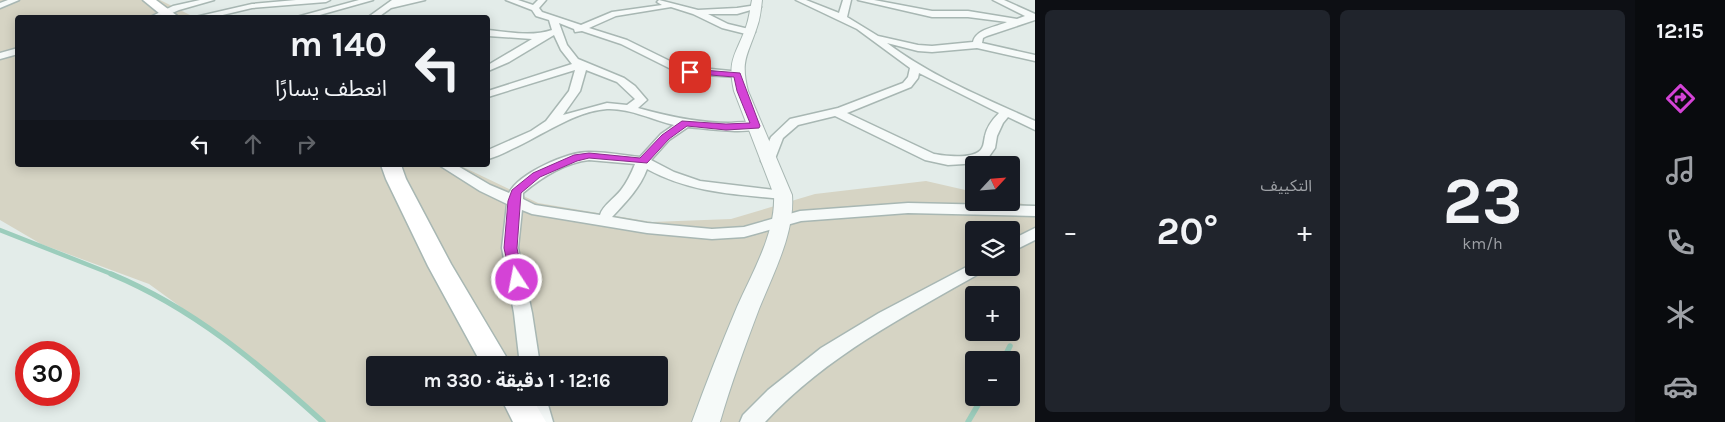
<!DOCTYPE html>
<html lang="ar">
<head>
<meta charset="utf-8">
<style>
  body { margin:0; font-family:Karla,"Noto Sans Arabic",sans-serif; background:#20242c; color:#f1f3f6; direction:rtl; height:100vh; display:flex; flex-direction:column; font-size:19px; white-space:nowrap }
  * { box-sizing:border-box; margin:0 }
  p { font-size:16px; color:#9ea1a6 }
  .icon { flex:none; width:28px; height:28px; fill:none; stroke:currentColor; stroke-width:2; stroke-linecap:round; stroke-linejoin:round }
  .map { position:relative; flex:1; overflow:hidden; direction:ltr }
  .details { display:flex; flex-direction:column; gap:10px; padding:10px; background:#0d0f14; width:600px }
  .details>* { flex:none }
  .guide { position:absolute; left:15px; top:15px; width:475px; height:152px; border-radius:5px; box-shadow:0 2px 12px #0003; direction:rtl; background:#171b24; color:#f1f3f6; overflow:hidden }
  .needle { width:32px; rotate:64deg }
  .controls { position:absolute; left:965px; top:156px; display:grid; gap:10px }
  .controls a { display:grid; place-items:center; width:55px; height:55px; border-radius:5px; background:#171b24; box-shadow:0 2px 12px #0003; font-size:25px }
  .speed { position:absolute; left:15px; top:341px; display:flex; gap:10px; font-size:25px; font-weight:700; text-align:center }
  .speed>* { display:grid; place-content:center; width:65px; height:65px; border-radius:50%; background:#171b24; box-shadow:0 2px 12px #0003; line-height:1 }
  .speed .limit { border:8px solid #d22; background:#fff; color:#111 }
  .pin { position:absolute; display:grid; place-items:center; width:42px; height:42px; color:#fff; margin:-21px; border-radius:10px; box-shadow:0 2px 8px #0006 }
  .me { position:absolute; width:55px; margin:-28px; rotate:349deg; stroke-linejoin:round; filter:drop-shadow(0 0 4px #0008) }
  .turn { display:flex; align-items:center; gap:18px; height:105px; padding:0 20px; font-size:22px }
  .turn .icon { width:65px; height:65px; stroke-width:2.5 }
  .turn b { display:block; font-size:35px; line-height:42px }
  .lanes { display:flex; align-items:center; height:48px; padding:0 20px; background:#0003; justify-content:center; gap:25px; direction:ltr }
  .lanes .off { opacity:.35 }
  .big { font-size:38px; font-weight:700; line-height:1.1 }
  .details .tile { flex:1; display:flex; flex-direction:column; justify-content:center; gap:8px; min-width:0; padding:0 18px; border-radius:8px; background:#20242c }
  .details .dial { align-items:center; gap:0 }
  .dial b { font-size:65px; line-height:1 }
  .heat { display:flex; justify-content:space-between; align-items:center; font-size:28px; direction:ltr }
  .details .tiles { flex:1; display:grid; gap:10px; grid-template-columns:repeat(2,1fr) }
  .trip { position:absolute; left:366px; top:356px; width:302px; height:50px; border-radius:5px; background:#171b24; box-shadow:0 2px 12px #0003; font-weight:700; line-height:50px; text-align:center; direction:rtl }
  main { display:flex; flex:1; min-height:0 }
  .menu { display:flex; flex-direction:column; width:90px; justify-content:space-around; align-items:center; background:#090b0e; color:#9ea1a6 }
  .menu .icon { width:35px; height:35px }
  .menu .on { color:#d443d6 }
  .menu b { font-size:22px; color:#f1f3f6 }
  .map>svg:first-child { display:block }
</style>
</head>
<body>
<main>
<nav class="menu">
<b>12:15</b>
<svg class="icon on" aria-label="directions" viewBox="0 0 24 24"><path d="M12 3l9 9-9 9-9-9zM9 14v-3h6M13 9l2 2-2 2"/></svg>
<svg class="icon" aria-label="music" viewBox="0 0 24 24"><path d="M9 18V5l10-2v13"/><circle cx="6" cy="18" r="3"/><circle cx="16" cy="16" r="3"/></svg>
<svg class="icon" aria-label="phone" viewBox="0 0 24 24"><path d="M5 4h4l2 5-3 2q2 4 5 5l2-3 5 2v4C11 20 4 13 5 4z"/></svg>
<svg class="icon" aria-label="climate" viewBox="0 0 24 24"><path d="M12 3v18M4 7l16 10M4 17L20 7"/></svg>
<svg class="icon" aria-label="car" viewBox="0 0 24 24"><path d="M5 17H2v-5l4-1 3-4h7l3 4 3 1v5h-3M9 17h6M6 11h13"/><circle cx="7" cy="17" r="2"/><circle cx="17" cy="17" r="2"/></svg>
</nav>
<section class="details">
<div class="tiles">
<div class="tile dial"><b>23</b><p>km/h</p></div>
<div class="tile"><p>التكييف</p>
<div class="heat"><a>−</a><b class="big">20°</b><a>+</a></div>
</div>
</div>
</section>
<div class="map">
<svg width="1035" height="422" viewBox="0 0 1035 422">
  <rect width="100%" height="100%" fill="#e3ece9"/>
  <!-- green -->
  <path fill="#d6d4c4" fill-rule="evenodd" d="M0,0H160L194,17L18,18V165H459L538,203L652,222L731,219L815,194L926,181L974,192V202L1011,201L1035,207V422H325L301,405L247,355L149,284L41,244L0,220ZM974,230H1011V268H974ZM974,295H1011V332H974ZM974,360H1011V398H974ZM375,365H660V398H375Z"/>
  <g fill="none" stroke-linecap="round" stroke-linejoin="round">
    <!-- stream-far1 -->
    <path stroke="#9ccdbc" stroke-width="4.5" d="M0,230L114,275"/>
    <!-- stream -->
    <g stroke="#9ccdbc" stroke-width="5.5">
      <path d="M111,274C193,308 258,363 323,422"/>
      <path d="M1003,360L1010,346"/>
      <path d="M968,422L982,398"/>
    </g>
    <defs>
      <g id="minor">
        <path d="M8,0H19L0,8V3Z"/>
        <path d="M200,0H214L179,10L161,18H148L173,6Z"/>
        <path d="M296,0H330L326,2L252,8L210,18H191L252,4Z"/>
        <path d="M359,0H373L309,18H293Z"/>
        <path d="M392,0H425L391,8L377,18H367Z"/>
        <path d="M506,0H518L533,5L538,0H546L539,8L542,12L581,25L612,12L662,5L657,2L659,0L698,10L737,8L757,5L761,7L737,14H708L728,24L753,30L755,32L750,35L722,28L693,14L671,7L616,16L589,28L627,40L680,66L741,72L742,74L737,77L690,74L673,70L621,44L582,31L575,32L574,29L559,23L567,45L578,59L624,78L635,86L647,100L638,108C667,116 697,123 728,123C738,123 755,119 762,126C752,136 702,128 688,127L669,140L651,160L674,172L700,181L783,191L788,192L790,195L788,198L783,199C734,194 691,193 647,169C640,188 626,202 612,217L647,223L712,229L744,227L800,211L908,203L1035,206V216L908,213L801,221L744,237L712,239L647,233L532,214L522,210L518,248L532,313L540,365H520L514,313L502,248L507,204L480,191L439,165H456L490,185L509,193C519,173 567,152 589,152C606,152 623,155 640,157L661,134L674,125C653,120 629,108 607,109C575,111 541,136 512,149C504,153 496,157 488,159V150L531,131L546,121L569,91L575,70L488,97V91L572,64L561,50L554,35L509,62L488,71V65L532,39L488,36V30C509,32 531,37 552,30L549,20L536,16L532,10ZM586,70L617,82L635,99L627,105L607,103L563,115L580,91ZM589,160L635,164C631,174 627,182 621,190C615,198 602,206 600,215L535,205L523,199V193C542,177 564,163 589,160Z"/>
        <path d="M796,0H806L839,13L843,0H851L847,17L878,36L918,45L932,46L973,42C976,29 996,27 1007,22L968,17H932L858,0H874L932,11H968L1017,19L1025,16L993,0H1004L1035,14V20L987,36L983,38L982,43L1035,55V61L977,48L932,52L918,51L887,43C932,77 985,98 1035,121V130L1008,117L1003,123L997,136L995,148L988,158L964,164L948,165L925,160L835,116L798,125L783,138L773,164H763L761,161L771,137L790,119L838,108L903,83L908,77L910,68L857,29ZM919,73L999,113C992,120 987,127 985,136C984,140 984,145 982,148C976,160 945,156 934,154L847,113L911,87L918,78Z"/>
        <path d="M18,48V54L0,59V53Z"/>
        <path d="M1035,228V240L1011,252V240Z"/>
        <path d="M974,263V268H984L982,272C905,316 826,356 765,422H740L743,415L768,390L821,348L879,313Z"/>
        <path d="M525,398H546L553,422H531Z"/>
      </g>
      <path id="tertiary" d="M752,0H762C761,9 760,19 757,27C748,55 740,60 748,91L792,195C795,233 773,274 759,309C745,346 731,384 720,422H692C706,383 721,345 737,307C752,273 776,233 774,195L734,91C727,59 736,55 746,27C749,19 750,9 752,0Z"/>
      <g id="secondary">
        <path d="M143,0H156L180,18H165Z"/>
        <path d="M381,165H401L406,179L451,264L511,365H482L428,266L386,179Z"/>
        <path d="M501,398H532L546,422H513Z"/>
      </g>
    </defs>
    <!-- minor casing -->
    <use href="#minor" stroke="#a8b7b3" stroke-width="3"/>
    <!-- tertiary casing -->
    <use href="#tertiary" stroke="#a8b7b3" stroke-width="2"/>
    <!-- secondary casing -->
    <use href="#secondary" stroke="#a8b7b3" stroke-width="3"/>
    <!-- minor -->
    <use href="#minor" fill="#f6faf9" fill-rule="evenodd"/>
    <!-- tertiary -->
    <use href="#tertiary" fill="#f6faf9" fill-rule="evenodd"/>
    <!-- secondary -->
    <use href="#secondary" fill="#fff" fill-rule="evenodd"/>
  </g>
  <!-- route -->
  <path fill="#d443d6" stroke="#8a2c8b" d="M690,69L740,73L760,126L759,128L726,130L687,126L669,139L647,163L589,158L577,161L540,177L521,193L517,248L523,280L521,284H512L504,248L508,201L512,190L533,173L574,155L589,153L640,158L662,135L682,121L726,124L750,123L737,91L734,77L687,73V70Z"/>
</svg>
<div class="controls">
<a><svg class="needle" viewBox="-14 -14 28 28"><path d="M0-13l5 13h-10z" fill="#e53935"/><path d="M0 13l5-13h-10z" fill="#9ea1a6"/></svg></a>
<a><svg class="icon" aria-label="layers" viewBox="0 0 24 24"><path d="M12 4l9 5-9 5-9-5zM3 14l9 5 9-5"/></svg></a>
<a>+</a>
<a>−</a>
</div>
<div class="speed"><div class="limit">30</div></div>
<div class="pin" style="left:690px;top:72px;background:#d93025"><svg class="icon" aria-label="arrive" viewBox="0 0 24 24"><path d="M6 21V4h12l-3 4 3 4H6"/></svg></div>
<svg class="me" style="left:517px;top:280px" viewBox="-20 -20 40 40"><circle r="17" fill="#d443d6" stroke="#fff" stroke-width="3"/><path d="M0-11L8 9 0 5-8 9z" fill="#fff"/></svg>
<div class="trip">12:16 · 1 دقيقة · 330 m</div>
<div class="guide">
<div class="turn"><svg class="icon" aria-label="left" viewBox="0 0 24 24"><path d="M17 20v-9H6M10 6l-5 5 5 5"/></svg><div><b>140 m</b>انعطف يسارًا</div></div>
<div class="lanes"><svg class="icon" aria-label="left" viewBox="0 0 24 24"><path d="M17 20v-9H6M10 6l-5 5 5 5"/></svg><svg class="icon off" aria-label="ahead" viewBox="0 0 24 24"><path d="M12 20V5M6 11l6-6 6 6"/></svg><svg class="icon off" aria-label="right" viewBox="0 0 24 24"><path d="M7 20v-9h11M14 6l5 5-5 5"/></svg></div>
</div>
</div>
</main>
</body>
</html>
